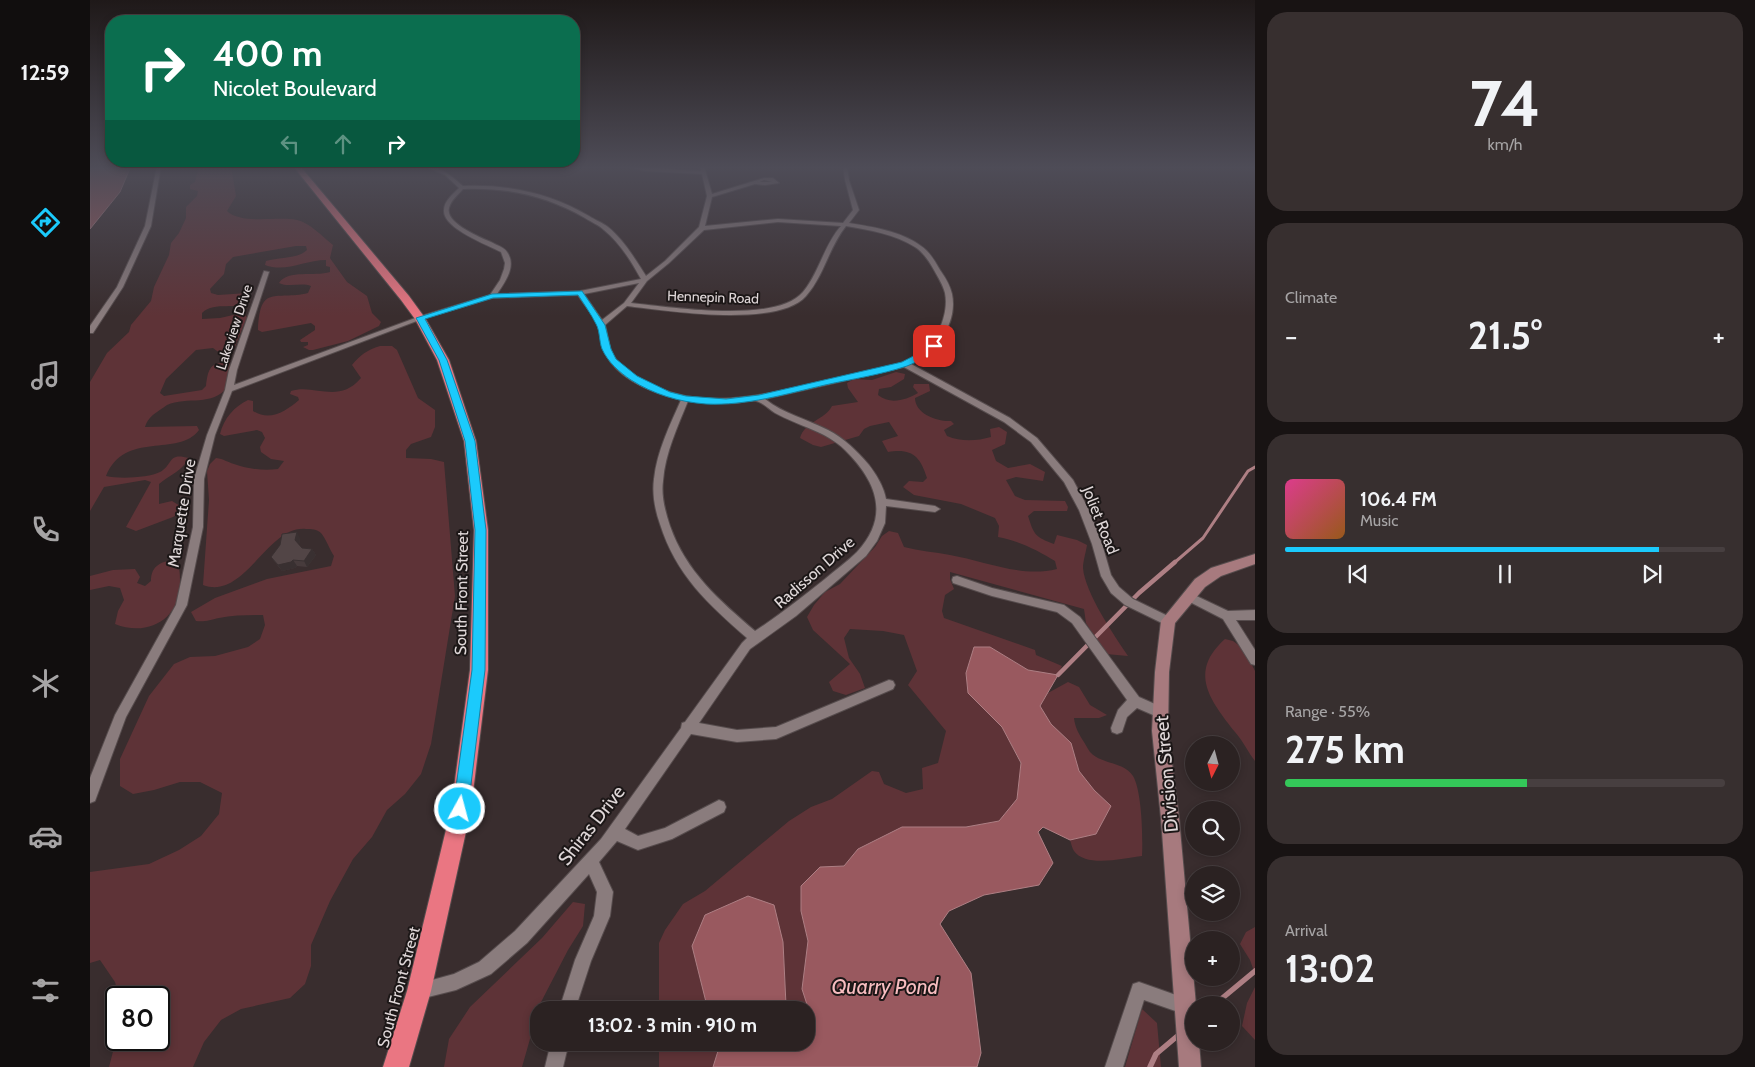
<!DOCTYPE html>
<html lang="en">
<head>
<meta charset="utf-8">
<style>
  body { margin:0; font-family:Cabin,sans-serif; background:#372f2f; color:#f1f3f6; height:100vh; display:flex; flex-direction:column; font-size:19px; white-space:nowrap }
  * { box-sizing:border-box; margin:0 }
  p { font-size:16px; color:#a6a4a5 }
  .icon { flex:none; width:28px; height:28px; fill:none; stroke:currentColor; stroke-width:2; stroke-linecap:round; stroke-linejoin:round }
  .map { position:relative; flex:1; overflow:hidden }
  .panel { display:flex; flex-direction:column; gap:12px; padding:12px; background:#181313; width:500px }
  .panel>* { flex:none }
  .hud { position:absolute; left:15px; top:15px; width:475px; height:152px; border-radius:20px; box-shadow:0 2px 8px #0003,0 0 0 1px #473f40; background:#0b6e4f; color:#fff; overflow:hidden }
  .needle { width:32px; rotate:186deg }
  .tools { position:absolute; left:1095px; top:736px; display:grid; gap:10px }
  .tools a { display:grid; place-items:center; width:55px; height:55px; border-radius:50%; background:#2b2222; box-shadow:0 2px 8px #0003,0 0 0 1px #473f40; font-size:25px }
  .speed { position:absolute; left:15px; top:986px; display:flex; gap:10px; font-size:25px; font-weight:700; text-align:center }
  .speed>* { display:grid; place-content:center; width:65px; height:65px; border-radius:50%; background:#2b2222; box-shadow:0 2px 8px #0003,0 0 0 1px #473f40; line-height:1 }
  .speed .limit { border:2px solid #111; border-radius:8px; background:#fff; color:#111 }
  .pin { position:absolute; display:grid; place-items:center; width:42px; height:42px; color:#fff; margin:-21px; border-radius:10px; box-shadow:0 2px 8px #0006 }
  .me { position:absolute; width:55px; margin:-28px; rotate:7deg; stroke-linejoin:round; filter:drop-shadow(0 0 4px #0008) }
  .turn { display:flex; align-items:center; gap:18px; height:105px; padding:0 25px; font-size:22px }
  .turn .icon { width:65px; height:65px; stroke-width:2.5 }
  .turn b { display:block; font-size:35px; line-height:42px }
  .lanes { display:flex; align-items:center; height:48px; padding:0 25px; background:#0003; justify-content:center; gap:25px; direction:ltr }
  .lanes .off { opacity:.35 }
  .big { font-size:38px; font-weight:700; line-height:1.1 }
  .panel .tile { flex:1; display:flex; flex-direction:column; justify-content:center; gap:8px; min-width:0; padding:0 18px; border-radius:20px; background:#372f2f }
  .panel .dial { align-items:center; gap:0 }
  .dial b { font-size:65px; line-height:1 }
  .song { display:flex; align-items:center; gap:15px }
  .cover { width:60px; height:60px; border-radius:8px; background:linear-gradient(135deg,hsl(330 70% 55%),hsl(30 70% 35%)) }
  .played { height:5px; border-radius:2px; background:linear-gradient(90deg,#1bcafc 85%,#473f40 85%) }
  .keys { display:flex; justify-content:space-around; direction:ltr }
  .heat { display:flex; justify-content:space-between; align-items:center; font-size:28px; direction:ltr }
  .charge { height:8px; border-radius:4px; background:linear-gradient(90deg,#34c759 55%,#473f40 0) }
  .trip { position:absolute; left:440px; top:1001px; width:285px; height:50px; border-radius:20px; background:#2b2222; box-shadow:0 2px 8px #0003,0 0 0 1px #473f40; font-weight:700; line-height:50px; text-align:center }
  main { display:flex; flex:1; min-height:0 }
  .menu { display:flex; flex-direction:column; width:90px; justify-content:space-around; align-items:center; background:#110e0e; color:#a6a4a5 }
  .menu .icon { width:35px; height:35px }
  .menu .on { color:#1bcafc }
  .menu b { font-size:22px; color:#f1f3f6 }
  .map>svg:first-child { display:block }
</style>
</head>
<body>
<main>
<nav class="menu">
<b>12:59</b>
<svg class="icon on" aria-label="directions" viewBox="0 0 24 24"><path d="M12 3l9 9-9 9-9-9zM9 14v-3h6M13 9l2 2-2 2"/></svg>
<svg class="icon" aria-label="music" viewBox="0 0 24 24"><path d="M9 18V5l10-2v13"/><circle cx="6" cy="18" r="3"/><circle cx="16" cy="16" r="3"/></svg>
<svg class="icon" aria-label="phone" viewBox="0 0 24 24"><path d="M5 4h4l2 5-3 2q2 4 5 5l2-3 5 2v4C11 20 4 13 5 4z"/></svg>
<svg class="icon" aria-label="climate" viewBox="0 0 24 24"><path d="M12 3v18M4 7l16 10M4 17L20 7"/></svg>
<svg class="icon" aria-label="car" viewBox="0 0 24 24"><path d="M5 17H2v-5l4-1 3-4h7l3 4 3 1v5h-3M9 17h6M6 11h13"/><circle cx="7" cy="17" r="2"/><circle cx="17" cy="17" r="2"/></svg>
<svg class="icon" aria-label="filters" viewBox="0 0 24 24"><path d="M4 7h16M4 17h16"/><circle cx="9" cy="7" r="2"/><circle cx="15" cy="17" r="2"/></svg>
</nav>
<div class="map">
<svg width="1165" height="1067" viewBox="0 0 1165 1067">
  <rect width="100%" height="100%" fill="#392d2e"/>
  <!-- green -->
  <g fill="#5e3337">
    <path d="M109,166H141L146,196L137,211C152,225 187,216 207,220C220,223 233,237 243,245L240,258L242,261L257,282L277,296L282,313L291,322L289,326L258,341L223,350H219L213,347L218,345V342H211L210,340L225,330V326L221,323L172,332L168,330C170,283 185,301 218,293L221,286C211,282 199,288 189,283C198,269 225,277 240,272V267L236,266V260C214,260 196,273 175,265L176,261C189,257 208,259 217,250L216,246H206L143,257L136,264L134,274L120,289L121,293L128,295L158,293L160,300C147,312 125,300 112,313V319L130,318L152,313L157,317L144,349C137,356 130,354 123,348L106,350L76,379L70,393L74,396L112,390L116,386C118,369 120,361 140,363L137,387C123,407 97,396 77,405C74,407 70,410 67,412C61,416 57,420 55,427L107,426L109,430C88,458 35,430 16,476C28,479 59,478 70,472C84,464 77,452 99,458C93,470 80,475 69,484V504L82,501L95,509L83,517L46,531L36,527L61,482L55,480L14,487L0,511V382L17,353L39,332L41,325L61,301L64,287L79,255L81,243L89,233L96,218V207L107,196L108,191L100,189V185L105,182Z"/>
    <path d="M290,346H302L307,350L328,398L345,410V427L341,437L321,444L316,450V458L341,459L354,462L365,596L341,744L331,774L315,794L297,810L282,837L263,859L240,901L221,945V966L215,984L200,998L151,1009L131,1020L114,1042L103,1067H19L26,1040H69V998L29,997L25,982L10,960L0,963V872L59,864L89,850L111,836L129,814L132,793L110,782H90L64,790L43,794L30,786V759L59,696L84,664L100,657L125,656L158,647L170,639L175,625L173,615C158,615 143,615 129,618C120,620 115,622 106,621L101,612L125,598L177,579L241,566L244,556C240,550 235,537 231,533C227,529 221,529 216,529C177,525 155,601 113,585L119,500L117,471L120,464L126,458C134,459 137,462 144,464C158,469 174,471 188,469L194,461L181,459L171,452L170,447L175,438L172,432L167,430L134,436L130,434C134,418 144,407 158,400L163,401V411C180,422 196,411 209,400L208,397L200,394L201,391C224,383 248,405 271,378L262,365C270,355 277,350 290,346Z"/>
    <path d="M806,372L815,374L814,379L801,387L789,389L788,395C800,405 816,400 828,393L823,387L824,384H839L840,391L825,398C825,414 848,422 861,421L864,424L854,430L857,436C871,442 887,441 901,437L900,429L909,427L917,432L915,444L902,450L906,461L918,468L940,464L955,472L953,481L926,477L916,480L925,496L935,500L975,501L978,507L977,511H944L938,516C944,535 945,537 964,544L967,535L987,540L997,545C996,552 993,561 993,568C995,593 1024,635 1038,656L1016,654L996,623L994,609L860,572V579L864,589L855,595L852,611L854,618L945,650L946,655L972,666L968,675L938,670L900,647H884L876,673L878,693L912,727L931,764L927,799L909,821L876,827L812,828L768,849L754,866L730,867L711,911L718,941L712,989L722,1020L717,1032L716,1010H700L696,1005L693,942L602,946L618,1010H569V943L575,930L593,904L615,891L699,821L721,807L742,799L782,771L789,772L794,784L816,793L833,789L832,768L848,763L856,731L818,685L827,671L814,635L793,631L760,629L754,638L759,658L770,674L775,688L756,695L743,691L739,682L760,664L723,630L717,617L724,605L735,592L750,584L785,547L792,536L799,531L808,533L814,547C829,551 845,552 860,555C895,561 931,578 967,569L965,561C949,551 927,540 908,537L909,526L905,518L871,504L824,495L813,487L819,481L833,482L837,478C830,456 822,448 798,452L792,441L808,436L799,422L780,426L774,429L769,436L731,447L723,445L710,438C715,421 735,420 742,406L768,402L758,388L757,383L764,379L782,380Z"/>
    <path d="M86,560C90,568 90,574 90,583C90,620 57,637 25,624L28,611L34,600L30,588L19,586L0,590V576L23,570L45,569L50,577L47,583L55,586L61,581C61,565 72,561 86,560Z"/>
    <path d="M1135,639L1143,641L1154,649L1165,671V761C1158,752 1153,741 1145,732C1120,700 1098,672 1135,639Z"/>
    <path d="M978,682L989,687L1000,705L1017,715L1009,718H984C985,727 988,732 992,739C995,743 997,748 1000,752C1012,765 1033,761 1043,776C1052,791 1053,838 1052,856C1034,858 996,868 984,851C982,848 981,843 980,840L1006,834L1021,806L1004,790L989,771L981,743L961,724L950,706L958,693Z"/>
    <path d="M483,902L495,904L493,926L478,950L450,1004L432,1067H354L359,1039L380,1007L452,938Z"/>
    <path d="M1165,927V974L1160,960L1150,944L1156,932Z"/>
    <path d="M1165,987V1040L1152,1026L1157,1003Z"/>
    <path d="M1052,1009L1067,1023L1071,1067H1035Z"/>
    <path d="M569,1043H626L628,1051L623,1067H569Z"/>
  </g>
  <!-- water -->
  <g fill="#99595f" stroke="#ae7f84">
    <path d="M0,166H41L30,192L0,229Z"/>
    <path d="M884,647H900L938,670L968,675L950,706L961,724L981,743L989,771L1004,790L1021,806L1006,834L980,840L953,827L948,832L963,863L949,885L894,895L859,911L850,924L881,973L891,1053L887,1067H623L628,1051L626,1043L716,1042V1031L722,1020L712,989L718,941L711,911V886L730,867L754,866L768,849L812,827H876L909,821L927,799L931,763L912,727L878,693L876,673Z"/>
    <path d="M658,896L684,905L693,942L696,1005L700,1010H618L602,946L615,915Z"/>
  </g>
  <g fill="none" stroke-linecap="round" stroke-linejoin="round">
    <!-- stream-far2 -->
    <path stroke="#ae7f84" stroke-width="3" d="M1084,563L1113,538L1158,471L1165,467"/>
    <!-- stream-far1 -->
    <path stroke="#ae7f84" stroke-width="4.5" d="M968,675L1049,593L1085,562"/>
    <!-- stream -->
    <g stroke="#ae7f84" stroke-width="5.5">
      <path d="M1124,1005L1165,971"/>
      <path d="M1060,1067L1066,1054L1091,1033"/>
    </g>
    <defs>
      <g id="street">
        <path d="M67,166H71L61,226L33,287L3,333H0V326L27,287L55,226Z"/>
        <path d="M334,166C351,166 361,176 373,186C418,184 460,193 499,216C505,220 513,223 518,227C534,240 545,259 556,276L575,261L609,227L617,196L612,174L555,171L534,166L611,171L610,166H614L622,194L674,178H683L689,183L675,185L665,184L622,197L615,226L688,219L753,223L763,210L755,180L753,166H757L759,180L769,210L759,223C783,227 811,231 831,246C839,251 845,261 850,270C855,277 860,285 862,294C868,324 846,352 821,364L920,418L947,438L983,480L999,510L1012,544L1021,575L1029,587L1043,599L1082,618L1084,621L1082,624L1078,626L1074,624L1035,605L1021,593L1011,576L1002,544L989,510L974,482L941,442L914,422L814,367L675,399C694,414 717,419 738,430C754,438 767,451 779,465C786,474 794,487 796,499L845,506L850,509L845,512L796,506L795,523L787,541L776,556L706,616L660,649L609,723L647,730L686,727L799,680L803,681L805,685L803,689L686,739L647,742L601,734L535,829L548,836L575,828L629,800L634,802L636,807L634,812L582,839L548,850L527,841L509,862L523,892L520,916L501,961L485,1010H469L485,960L504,916L507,892L499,874L437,943L401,974L366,990L330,999L324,997L322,991L324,985L364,974L389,962L425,931L511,839L591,728L592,723L595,722L652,643L657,638C618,604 586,575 570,524C565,510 562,494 564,479C567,451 580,425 591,400C563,393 530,381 516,355C511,345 511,334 507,324C503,314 494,305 488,295L402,298L332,319L142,391L125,435L114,479L113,527L97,605L36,717L5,801L0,803V778L25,715L86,605L103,527L104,479L117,435L135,390L139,370L174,271L179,272L147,370L144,385L328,317L400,295L410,280L414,269L415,263L411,252C398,245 352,228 354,210C354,201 363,194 369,188L355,175ZM674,180L682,182H670ZM373,189C417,187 457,196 495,218C501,222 509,225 514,230C530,243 541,261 551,279L490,291L407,294C415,282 427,266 417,252C414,247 406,245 401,242C390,237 355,223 359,208C361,200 368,195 373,189ZM688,222L751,226C734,245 729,273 713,292C686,324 580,307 541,303L557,281L579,263L614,230ZM756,226C780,230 804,234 825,247C833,252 839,261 844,270C848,277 853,285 855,293C859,313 848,339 833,351C808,370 772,372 743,379C680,393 607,416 548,377C539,372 528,364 523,355C518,346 518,335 515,325L537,306C578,311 688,328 716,296C734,276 739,247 756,226ZM549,283L534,303L512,320L494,294ZM598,401C615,403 631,404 647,403C653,402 661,400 666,401C672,402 680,410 685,413C708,426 736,431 755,450C786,481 801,515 767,552C757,562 745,570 735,579C712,597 690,615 665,631C630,601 596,572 580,526C575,511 571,496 573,481C575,453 588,426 598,401Z"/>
        <path d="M867,576L902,588L974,605L990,617L1049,697L1074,708L1076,712L1074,716L1070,718L1047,708L1037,717L1032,732L1027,734L1022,732L1021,728L1028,710L1037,700L982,623L967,612L902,596L863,583L862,580L863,577Z"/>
        <path d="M1098,592L1138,611L1165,610V620H1146L1165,650V665L1161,664L1133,619L1094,599L1093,596L1094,593Z"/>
        <path d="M1049,982L1100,1000L1102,1006L1100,1012L1094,1014L1054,1000L1033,1067H1015L1041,990L1043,984Z"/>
        <path d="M461,1042H479L473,1067H455Z"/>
      </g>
      <path id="secondary" d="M1165,554V564L1131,576L1115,587L1085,623L1079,672L1078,731L1089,818L1106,1005H1104V1042H1109L1111,1067H1089L1071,818L1062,731L1065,672L1071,621L1105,579L1121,568Z"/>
      <path id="highway" d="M203,166H210L319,296L335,318L359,360L386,441L398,530V670L381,809L341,991L319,1067H293L317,991L361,809L380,670L384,530L374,441L347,360L325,319L311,300Z"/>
    </defs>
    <!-- street casing -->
    <use href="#street" stroke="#564c4d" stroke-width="2"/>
    <!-- secondary casing -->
    <use href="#secondary" stroke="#564c4d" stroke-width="2"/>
    <!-- highway casing -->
    <use href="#highway" stroke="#564c4d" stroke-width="2"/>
    <!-- street -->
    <use href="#street" fill="#8a7c7d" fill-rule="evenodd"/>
    <!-- secondary -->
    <use href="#secondary" fill="#a77a7e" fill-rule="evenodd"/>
    <!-- highway -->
    <use href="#highway" fill="#ea7682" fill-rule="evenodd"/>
  </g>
  <!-- wall -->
  <path fill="#473b3c" d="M210,538L209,545L212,548L222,549L226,555L217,567L207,566L205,568L192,571L181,557Z"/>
  <!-- shaded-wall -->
  <g fill="#393031">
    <path d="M207,532L210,538L209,546L205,540Z"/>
    <path d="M222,549L226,555L217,567L214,561Z"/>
    <path d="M203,560L207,566L205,568L192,571L188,565Z"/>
  </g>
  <!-- building -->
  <path fill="#524546" stroke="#393031" d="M207,532L205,540L212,548L222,549L214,561L203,560L201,562L188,565L181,557L190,545L192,534Z"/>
  <!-- sky -->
  <linearGradient id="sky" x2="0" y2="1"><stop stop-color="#1f1919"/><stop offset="0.53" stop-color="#4e4c57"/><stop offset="1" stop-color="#4e4c57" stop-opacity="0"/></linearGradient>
  <rect width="1165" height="316" fill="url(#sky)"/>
  <!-- route -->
  <path fill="#1bcafc" stroke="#1283a4" d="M492,291L515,325L521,349L526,359L547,376L580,392L596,396L636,399L669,395L812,362L831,352L841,344L848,346C840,354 828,362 817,366C790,375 762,379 735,385C696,394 656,406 616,404C589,402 563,394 541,380C529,372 518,362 512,349C509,341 510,331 506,324C501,314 494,304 488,295L403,298L335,319L357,360L385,441L396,530L395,670L378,809L376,814L370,817L365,814L363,809L382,670L385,530L375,441L349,360L326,318L402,294Z"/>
  <g text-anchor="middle" stroke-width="4" stroke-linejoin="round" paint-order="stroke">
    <!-- far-street labels -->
    <g font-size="14" fill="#e0d8d9" stroke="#1c1717">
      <text transform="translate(623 297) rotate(2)" y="5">Hennepin Road</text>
      <text transform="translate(144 327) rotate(-72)" y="5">Lakeview Drive</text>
    </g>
    <!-- street labels -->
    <g font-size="16" fill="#e0d8d9" stroke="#1c1717">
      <text transform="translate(91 513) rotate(-81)" y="6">Marquette Drive</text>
      <text transform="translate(1011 520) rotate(68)" y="6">Joliet Road</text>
      <text transform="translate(724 572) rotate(-41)" y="6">Radisson Drive</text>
      <text transform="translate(371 593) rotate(-89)" y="6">South Front Street</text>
      <text transform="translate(308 987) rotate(-75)" y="6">South Front Street</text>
    </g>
    <!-- near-street labels -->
    <g font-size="19" fill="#e0d8d9" stroke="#1c1717">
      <text transform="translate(1076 774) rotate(-95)" y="7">Division Street</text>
      <text transform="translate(501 825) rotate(-52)" y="7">Shiras Drive</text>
    </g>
    <!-- near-water labels -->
    <g font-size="21" font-style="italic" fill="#f8bdc0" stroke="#1c1717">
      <text x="795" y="994">Quarry Pond</text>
    </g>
  </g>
</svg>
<div class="tools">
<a><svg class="needle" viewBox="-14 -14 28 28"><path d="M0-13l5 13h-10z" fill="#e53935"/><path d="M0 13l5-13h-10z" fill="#a6a4a5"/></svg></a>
<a><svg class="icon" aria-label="search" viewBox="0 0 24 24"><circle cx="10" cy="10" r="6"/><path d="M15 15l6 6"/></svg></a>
<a><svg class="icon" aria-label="layers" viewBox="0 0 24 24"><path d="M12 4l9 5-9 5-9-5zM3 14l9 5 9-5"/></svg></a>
<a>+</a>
<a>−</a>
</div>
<div class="speed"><div class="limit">80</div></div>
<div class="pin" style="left:844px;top:346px;background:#d93025"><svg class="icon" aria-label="arrive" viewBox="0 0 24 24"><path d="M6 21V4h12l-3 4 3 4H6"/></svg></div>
<svg class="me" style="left:370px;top:809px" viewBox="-20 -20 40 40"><circle r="17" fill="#1bcafc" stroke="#fff" stroke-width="3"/><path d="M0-11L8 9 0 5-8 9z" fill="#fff"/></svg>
<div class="trip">13:02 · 3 min · 910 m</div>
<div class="hud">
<div class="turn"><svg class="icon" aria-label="right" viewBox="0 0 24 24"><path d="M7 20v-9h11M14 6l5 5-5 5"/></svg><div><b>400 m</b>Nicolet Boulevard</div></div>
<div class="lanes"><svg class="icon off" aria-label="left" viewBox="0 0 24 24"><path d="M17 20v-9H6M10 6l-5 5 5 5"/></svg><svg class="icon off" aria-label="ahead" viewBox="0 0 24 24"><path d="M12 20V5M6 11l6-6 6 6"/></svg><svg class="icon" aria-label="right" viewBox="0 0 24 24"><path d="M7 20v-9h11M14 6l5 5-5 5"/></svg></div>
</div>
</div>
<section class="panel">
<div class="tile dial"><b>74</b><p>km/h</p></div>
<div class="tile"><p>Climate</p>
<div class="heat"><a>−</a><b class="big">21.5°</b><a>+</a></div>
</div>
<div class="tile">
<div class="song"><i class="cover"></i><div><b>106.4 FM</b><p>Music</p></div></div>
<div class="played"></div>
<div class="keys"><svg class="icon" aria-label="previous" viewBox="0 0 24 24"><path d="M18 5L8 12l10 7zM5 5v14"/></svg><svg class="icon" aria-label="pause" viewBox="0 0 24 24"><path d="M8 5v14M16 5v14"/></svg><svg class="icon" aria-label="next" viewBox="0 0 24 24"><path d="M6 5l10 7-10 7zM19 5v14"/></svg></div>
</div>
<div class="tile"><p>Range · 55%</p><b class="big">275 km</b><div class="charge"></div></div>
<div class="tile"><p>Arrival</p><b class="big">13:02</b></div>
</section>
</main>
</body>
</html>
